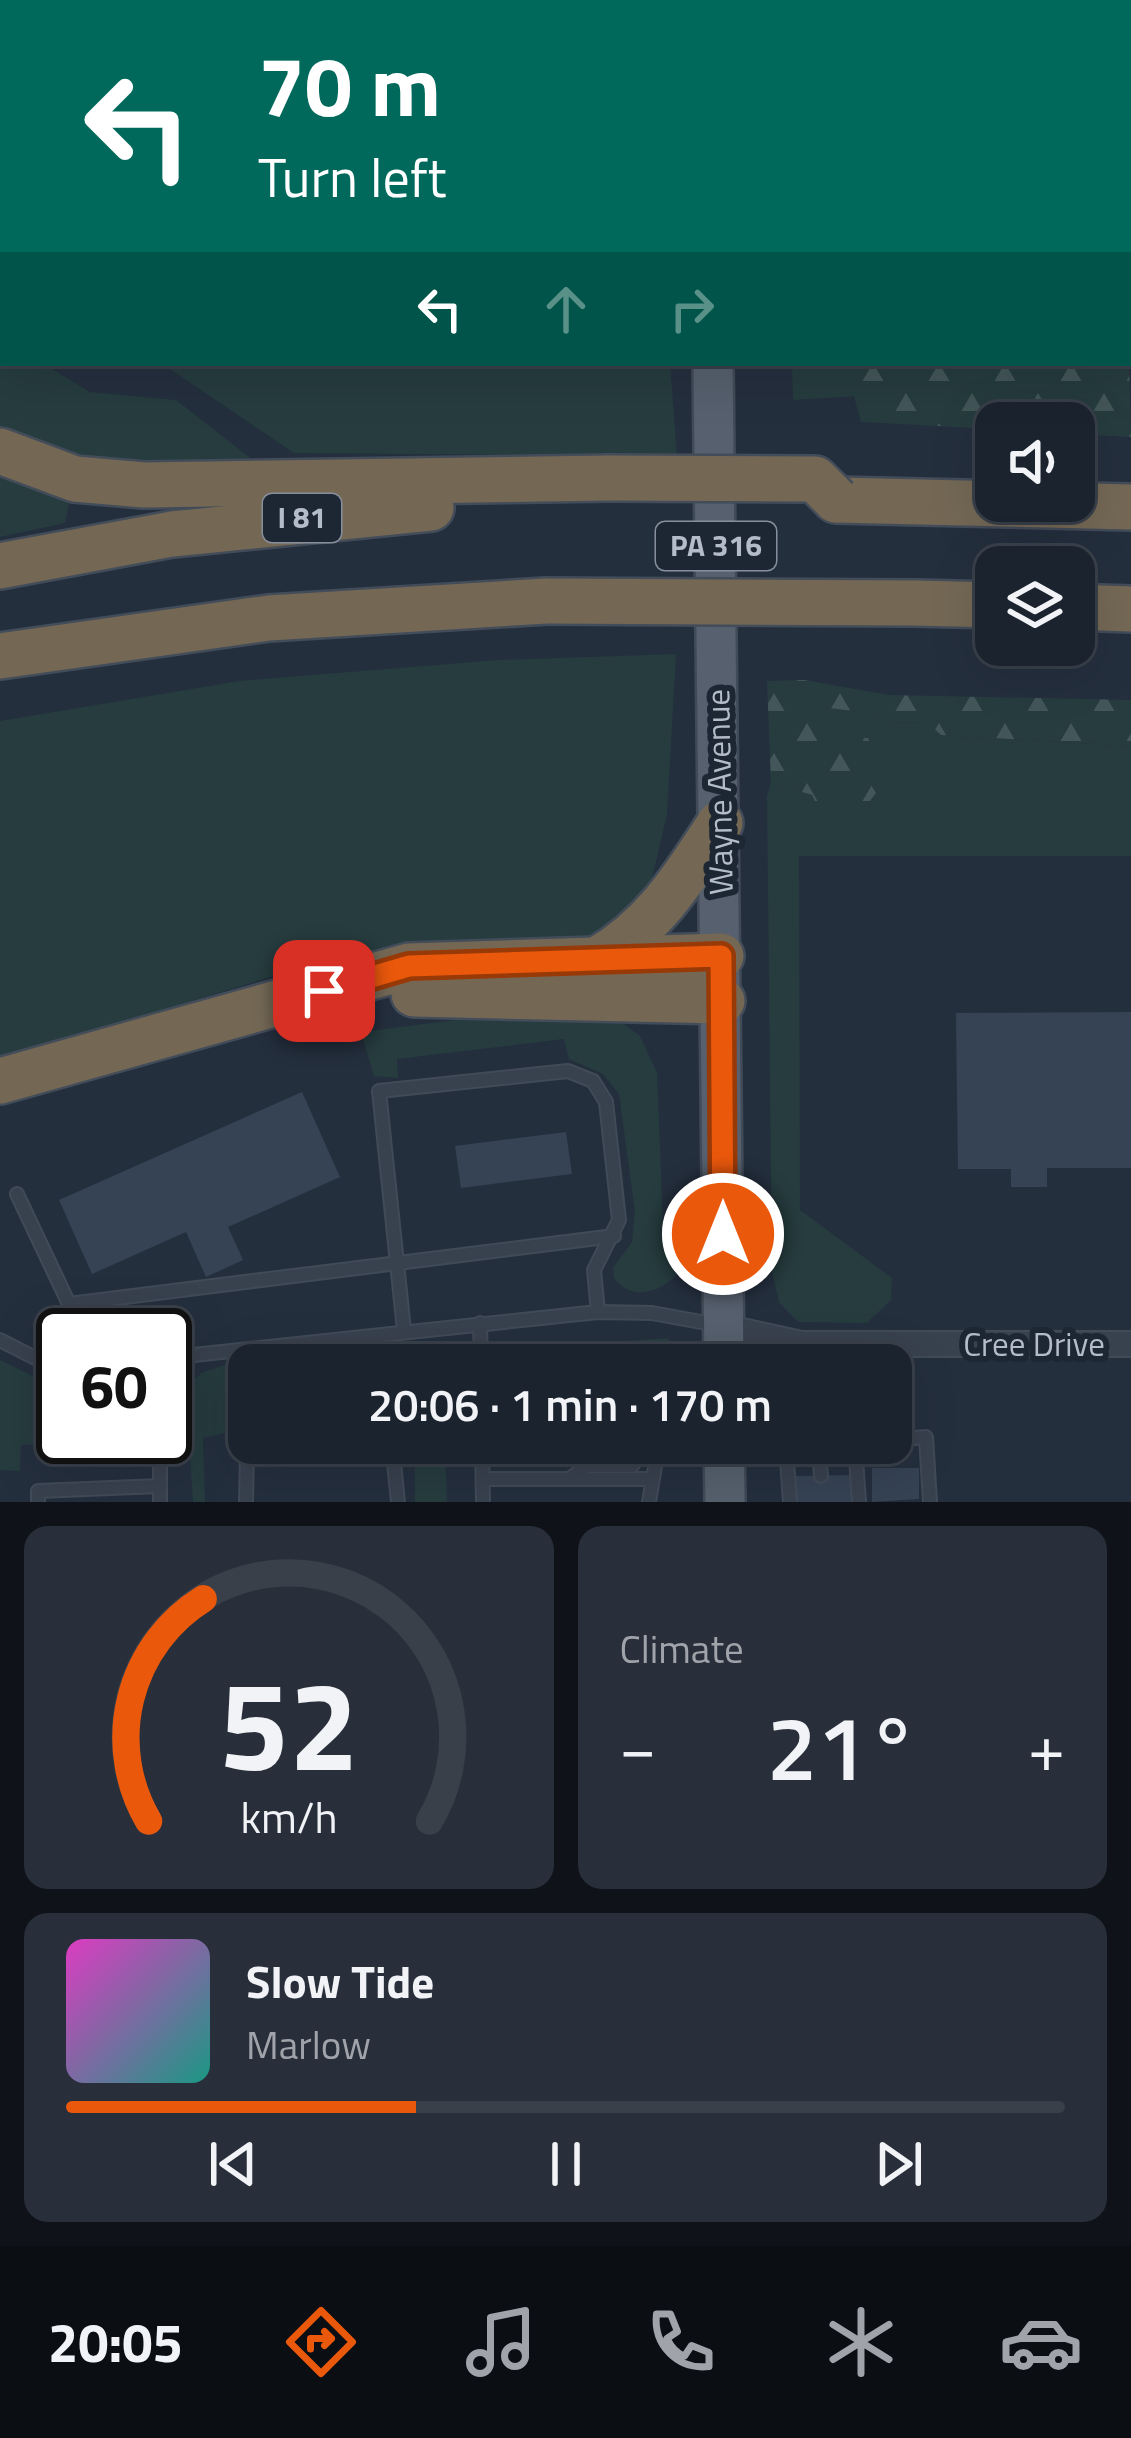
<!DOCTYPE html>
<html lang="en">
<head>
<meta charset="utf-8">
<style>
  body { margin:0; font-family:"Titillium Web",sans-serif; background:#282f3a; color:#f1f3f6; height:100vh; display:flex; flex-direction:column; font-size:45px; white-space:nowrap }
  * { box-sizing:border-box; margin:0 }
  p { font-size:39px; color:#a0a4aa }
  .icon { flex:none; width:66px; height:66px; fill:none; stroke:currentColor; stroke-width:2; stroke-linecap:round; stroke-linejoin:round }
  .map { position:relative; height:1502px; overflow:hidden }
  .details { display:flex; flex-direction:column; gap:24px; padding:24px; background:#0f1319; flex:1 }
  .details>* { flex:none }
  .guide { position:absolute; left:0px; top:0px; width:1131px; height:366px; box-shadow:0 12px 48px #0002,0 0 0 3px #39404a; background:#00695c; color:#fff; overflow:hidden }
  .tools { position:absolute; left:975px; top:402px; display:grid; gap:24px }
  .tools a { display:grid; place-items:center; width:120px; height:120px; border-radius:24px; background:#1b232e; box-shadow:0 12px 48px #0002,0 0 0 3px #39404a; font-size:60px }
  .speed { position:absolute; left:36px; top:1308px; display:flex; gap:24px; font-size:60px; font-weight:700; text-align:center }
  .speed>* { display:grid; place-content:center; width:156px; height:156px; border-radius:50%; background:#1b232e; box-shadow:0 12px 48px #0002,0 0 0 3px #39404a; line-height:1 }
  .speed .limit { border:6px solid #111; border-radius:18px; background:#fff; color:#111 }
  .pin { position:absolute; display:grid; place-items:center; width:102px; height:102px; color:#fff; margin:-51px; border-radius:24px; box-shadow:0 6px 18px #0006 }
  .me { position:absolute; width:132px; margin:-66px; rotate:0deg; stroke-linejoin:round; filter:drop-shadow(0 0 9px #0008) }
  .turn { display:flex; align-items:center; gap:42px; height:252px; padding:0 60px; font-size:54px }
  .turn .icon { width:156px; height:156px; stroke-width:2.5 }
  .turn b { display:block; font-size:84px; line-height:102px }
  .lanes { display:flex; align-items:center; height:114px; padding:0 60px; background:#0003; justify-content:center; gap:60px; direction:ltr }
  .lanes .off { opacity:.35 }
  .big { font-size:90px; font-weight:600; line-height:1.1 }
  .details .tile { flex:1; display:flex; flex-direction:column; justify-content:center; gap:18px; min-width:0; padding:0 42px; border-radius:24px; background:#282f3a }
  .details .dial { align-items:center; gap:0 }
  .dial svg { height:312px; overflow:visible; fill:none; stroke:#39404a; stroke-width:7; stroke-linecap:round; text-anchor:middle }
  .dial text { fill:#f1f3f6; stroke:none }
  .song { display:flex; align-items:center; gap:36px }
  .cover { width:144px; height:144px; border-radius:18px; background:linear-gradient(135deg,hsl(310 70% 55%),hsl(170 70% 35%)) }
  .played { height:12px; border-radius:6px; background:linear-gradient(90deg,#ea580c 35%,#39404a 35%) }
  .keys { display:flex; justify-content:space-around; direction:ltr }
  .heat { display:flex; justify-content:space-between; align-items:center; font-size:66px; direction:ltr }
  .details .tiles { flex:1; display:grid; gap:24px; grid-template-columns:1fr 1fr }
  .tile:last-child { grid-column:span 2 }
  .trip { position:absolute; left:228px; top:1344px; width:684px; height:120px; border-radius:24px; background:#1b232e; box-shadow:0 12px 48px #0002,0 0 0 3px #39404a; font-weight:600; line-height:120px; text-align:center }
  .tab-bar { display:flex; height:192px; justify-content:space-around; align-items:center; background:#0b0e12; color:#a0a4aa }
  .tab-bar .icon { width:84px; height:84px }
  .tab-bar .active { color:#ea580c }
  .tab-bar b { font-size:54px; color:#f1f3f6 }
  .map>svg:first-child { display:block }
</style>
</head>
<body>
<div class="map">
<svg width="1131" height="1502" viewBox="0 0 1131 1502">
  <defs>
    <pattern id="forest-firs" width="22" height="20" patternUnits="userSpaceOnUse" patternTransform="scale(3)"><rect width="22" height="20" fill="#263c3f"/><path d="M5 1l3.5 6h-7zM16 11l3.5 6h-7z" fill="#435659"/></pattern>
  </defs>
  <rect width="100%" height="100%" fill="#242f3e"/>
  <!-- grass -->
  <g fill="#263c3f">
    <path d="M0,0H644L3,3L0,79Z"/>
    <path d="M0,338L3,363H42L90,392L176,400L258,464L93,465L0,431Z"/>
    <path d="M161,363H670L677,456L294,453Z"/>
    <path d="M845,363L857,396L793,400L792,366Z"/>
    <path d="M0,472L69,504L65,523L0,537Z"/>
    <path d="M676,654L667,814L651,883L634,906L594,937L340,956L0,1059V721L239,681L498,660Z"/>
    <path d="M819,707L879,714L883,723L927,722L942,735L1131,746V856H799L800,1210L892,1278L891,1300L867,1323L798,1322L779,1302L772,1272L767,796L771,783L812,795Z"/>
    <path d="M612,1015L640,1036L657,1073L664,1251L688,1263C672,1285 636,1308 614,1278L613,1268L632,1242L635,1212L619,1094L603,1074L569,1059L564,1039L397,1059L398,1078L374,1076L361,1032L471,1018Z"/>
    <path d="M668,1338L681,1365H500L502,1352L509,1349Z"/>
    <path d="M460,1351L466,1365H249V1428L203,1438L205,1502H193L189,1440L172,1435L169,1409L201,1373L230,1363Z"/>
    <path d="M0,1360L35,1377L63,1380V1437H142V1450L131,1466L123,1468V1448L118,1443L21,1445L20,1471L0,1470Z"/>
    <path d="M405,1443H445L447,1502H415V1463Z"/>
  </g>
  <!-- forest -->
  <g fill="url(#forest-firs)">
    <path d="M1128,323L1131,437L1074,434V423H996V429L861,422L845,363H1128Z"/>
    <path d="M804,680L889,695L1131,700V746L941,735L927,722L883,723L878,714L820,707L819,735L868,738L877,758L867,779L876,793L859,815L818,807L812,795L771,783L767,681Z"/>
  </g>
  <!-- building -->
  <g fill="#364354">
    <path d="M1131,1012V1168H1047V1187H1011V1169H958L956,1013Z"/>
    <path d="M302,1092L340,1177L228,1227L243,1260L206,1277L186,1232L92,1274L59,1200Z"/>
    <path d="M566,1132L572,1174L461,1188L455,1146Z"/>
    <path d="M511,1443H605L604,1462L512,1463Z"/>
    <path d="M872,1468H919V1499L872,1502Z"/>
    <path d="M851,1475L852,1502H794L793,1476Z"/>
  </g>
  <g fill="none" stroke-linecap="round" stroke-linejoin="round">
    <defs>
      <g id="service">
        <path d="M832,0V3"/>
        <path d="M1128,295H1131"/>
        <path d="M17,1194L69,1304L614,1236"/>
        <path d="M480,1323L481,1365"/>
        <path d="M404,1330L379,1091L568,1071L593,1081L606,1102L619,1220L594,1270L598,1312"/>
        <path d="M0,1340L39,1360L63,1365"/>
        <path d="M165,1358L598,1312L652,1313L717,1325"/>
        <path d="M160,1437V1502"/>
        <path d="M891,1440L926,1437L930,1502"/>
        <path d="M383,1443L393,1453L398,1502"/>
        <path d="M482,1443L483,1502"/>
        <path d="M818,1443L821,1476"/>
        <path d="M855,1443L859,1502"/>
        <path d="M729,1446H786L790,1502"/>
        <path d="M786,1446L840,1443"/>
        <path d="M572,1477L587,1466H632L648,1443"/>
        <path d="M483,1479H649"/>
        <path d="M38,1502V1491L160,1486"/>
        <path d="M246,1502L247,1452L263,1443"/>
        <path d="M649,1502L659,1443"/>
      </g>
      <path id="minor" d="M724,1327L801,1344H1131"/>
      <g id="primary">
        <path d="M712,3V0"/>
        <path d="M713,363L724,1365"/>
        <path d="M724,1443L725,1502"/>
      </g>
      <g id="motorway">
        <path d="M661,3L663,0"/>
        <path d="M0,126L3,125"/>
        <path d="M0,451L75,479L144,485L609,478"/>
        <path d="M836,500L1131,507"/>
        <path d="M0,566L172,534L431,508"/>
        <path d="M916,603L996,605"/>
        <path d="M1074,607L1131,609"/>
        <path d="M0,656L269,618L546,601"/>
        <path d="M597,960C655,926 684,878 720,823"/>
        <path d="M414,994L722,1001"/>
        <path d="M0,1081L409,966L721,956"/>
      </g>
    </defs>
    <!-- service casing -->
    <use href="#service" stroke="#414a57" stroke-width="16"/>
    <!-- minor casing -->
    <use href="#minor" stroke="#414a57" stroke-width="28"/>
    <!-- primary casing -->
    <use href="#primary" stroke="#414a57" stroke-width="44"/>
    <!-- motorway casing -->
    <use href="#motorway" stroke="#434c59" stroke-width="50"/>
    <!-- service -->
    <use href="#service" stroke="#38414e" stroke-width="12"/>
    <!-- minor -->
    <use href="#minor" stroke="#38414e" stroke-width="24"/>
    <!-- primary -->
    <use href="#primary" stroke="#56606e" stroke-width="39"/>
    <!-- motorway -->
    <use href="#motorway" stroke="#746855" stroke-width="45"/>
    <defs>
      <g id="motorway-bridge">
        <path d="M609,478L815,479L836,500"/>
        <path d="M546,601L916,603"/>
      </g>
    </defs>
    <!-- motorway-bridge casing -->
    <use href="#motorway-bridge" stroke="#434c59" stroke-width="50" stroke-linecap="butt"/>
    <!-- motorway-bridge -->
    <use href="#motorway-bridge" stroke="#746855" stroke-width="45"/>
  </g>
  <g fill="none" stroke-linecap="round" stroke-linejoin="round">
    <defs>
      <path id="route" d="M324,991L409,966L721,956L723,1234"/>
    </defs>
    <!-- route casing -->
    <use href="#route" stroke="#983908" stroke-width="30"/>
    <!-- route -->
    <use href="#route" stroke="#ea580c" stroke-width="21"/>
  </g>
  <g text-anchor="middle" stroke-width="12" stroke-linejoin="round" paint-order="stroke">
    <!-- shield labels -->
    <g fill="#1d2633" stroke="#878f9c" stroke-width="3">
      <rect x="263" y="494" width="78" height="48" rx="9"/>
      <rect x="656" y="522" width="120" height="48" rx="9"/>
    </g>
    <g font-size="30" font-weight="bold" fill="#b4bcc9">
      <text x="302" y="528">I 81</text>
      <text x="716" y="556">PA 316</text>
    </g>
    <!-- street labels -->
    <g font-size="33" fill="#b4bcc9" stroke="#1d2633">
      <text transform="translate(719 792) rotate(-91)" y="12">Wayne Avenue</text>
      <text x="1034" y="1356">Cree Drive</text>
    </g>
  </g>
</svg>
<div class="tools">
<a><svg class="icon" aria-label="sound" viewBox="0 0 24 24"><path d="M4 9h4l5-4v14l-5-4H4zM17 9q2 3 0 6"/></svg></a>
<a><svg class="icon" aria-label="layers" viewBox="0 0 24 24"><path d="M12 4l9 5-9 5-9-5zM3 14l9 5 9-5"/></svg></a>
</div>
<div class="speed"><div class="limit">60</div></div>
<div class="pin" style="left:324px;top:991px;background:#d93025"><svg class="icon" aria-label="arrive" viewBox="0 0 24 24"><path d="M6 21V4h12l-3 4 3 4H6"/></svg></div>
<svg class="me" style="left:723px;top:1234px" viewBox="-20 -20 40 40"><circle r="17" fill="#ea580c" stroke="#fff" stroke-width="3"/><path d="M0-11L8 9 0 5-8 9z" fill="#fff"/></svg>
<div class="trip">20:06 · 1 min · 170 m</div>
<div class="guide">
<div class="turn"><svg class="icon" aria-label="left" viewBox="0 0 24 24"><path d="M17 20v-9H6M10 6l-5 5 5 5"/></svg><div><b>70 m</b>Turn left</div></div>
<div class="lanes"><svg class="icon" aria-label="left" viewBox="0 0 24 24"><path d="M17 20v-9H6M10 6l-5 5 5 5"/></svg><svg class="icon off" aria-label="ahead" viewBox="0 0 24 24"><path d="M12 20V5M6 11l6-6 6 6"/></svg><svg class="icon off" aria-label="right" viewBox="0 0 24 24"><path d="M7 20v-9h11M14 6l5 5-5 5"/></svg></div>
</div>
</div>
<section class="details">
<div class="tiles">
<div class="tile dial"><svg viewBox="0 0 100 80">
<path d="M14 69A42 42 0 1 1 86 69"/>
<path d="M14 69A42 42 0 0 1 28 12" stroke="#ea580c"/>
<text x="50" y="56" font-size="32" font-weight="700">52</text>
<text x="50" y="72" font-size="11">km/h</text>
</svg></div>
<div class="tile"><p>Climate</p>
<div class="heat"><a>−</a><b class="big">21°</b><a>+</a></div>
</div>
<div class="tile">
<div class="song"><i class="cover"></i><div><b>Slow Tide</b><p>Marlow</p></div></div>
<div class="played"></div>
<div class="keys"><svg class="icon" aria-label="previous" viewBox="0 0 24 24"><path d="M18 5L8 12l10 7zM5 5v14"/></svg><svg class="icon" aria-label="pause" viewBox="0 0 24 24"><path d="M8 5v14M16 5v14"/></svg><svg class="icon" aria-label="next" viewBox="0 0 24 24"><path d="M6 5l10 7-10 7zM19 5v14"/></svg></div>
</div>
</div>
</section>
<nav class="tab-bar">
<b>20:05</b>
<svg class="icon active" aria-label="directions" viewBox="0 0 24 24"><path d="M12 3l9 9-9 9-9-9zM9 14v-3h6M13 9l2 2-2 2"/></svg>
<svg class="icon" aria-label="music" viewBox="0 0 24 24"><path d="M9 18V5l10-2v13"/><circle cx="6" cy="18" r="3"/><circle cx="16" cy="16" r="3"/></svg>
<svg class="icon" aria-label="phone" viewBox="0 0 24 24"><path d="M5 4h4l2 5-3 2q2 4 5 5l2-3 5 2v4C11 20 4 13 5 4z"/></svg>
<svg class="icon" aria-label="climate" viewBox="0 0 24 24"><path d="M12 3v18M4 7l16 10M4 17L20 7"/></svg>
<svg class="icon" aria-label="car" viewBox="0 0 24 24"><path d="M5 17H2v-5l4-1 3-4h7l3 4 3 1v5h-3M9 17h6M6 11h13"/><circle cx="7" cy="17" r="2"/><circle cx="17" cy="17" r="2"/></svg>
</nav>
</body>
</html>
